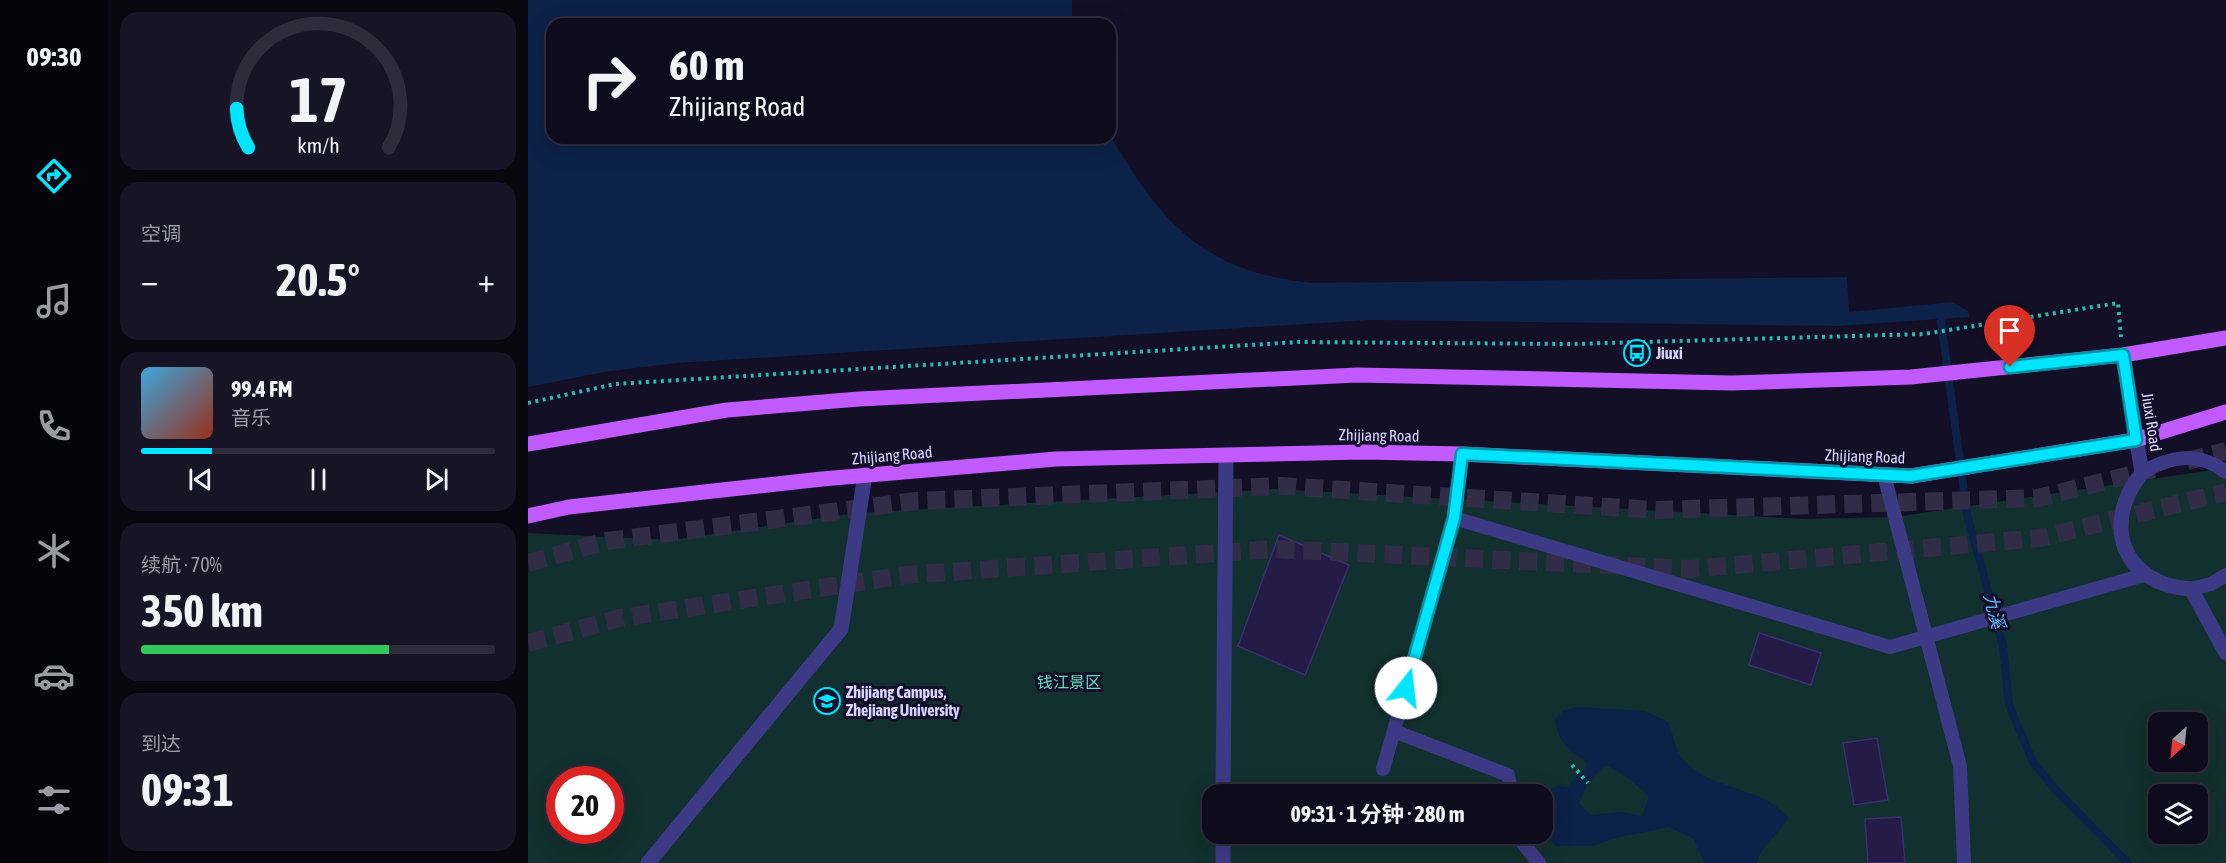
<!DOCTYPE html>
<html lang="zh">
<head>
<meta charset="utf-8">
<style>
  body { margin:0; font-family:"Asap Condensed","Noto Sans SC",sans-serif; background:#171425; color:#f1f3f6; height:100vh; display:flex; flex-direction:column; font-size:22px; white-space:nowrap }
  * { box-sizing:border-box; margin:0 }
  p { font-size:20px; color:#9b9ba3 }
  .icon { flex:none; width:33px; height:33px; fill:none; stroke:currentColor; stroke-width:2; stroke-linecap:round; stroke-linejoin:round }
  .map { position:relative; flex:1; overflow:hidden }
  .panel { display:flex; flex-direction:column; gap:12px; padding:12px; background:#08060f; width:420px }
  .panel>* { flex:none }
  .top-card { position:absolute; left:18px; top:18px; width:570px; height:126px; border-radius:18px; box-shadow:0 6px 24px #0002,0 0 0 2px #2e2b3b; background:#0e0b1c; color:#f1f3f6; overflow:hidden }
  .needle { width:39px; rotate:207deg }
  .buttons { position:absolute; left:1620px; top:712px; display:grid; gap:12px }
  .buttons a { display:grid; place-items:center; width:60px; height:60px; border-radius:12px; background:#0e0b1c; box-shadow:0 6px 24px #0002,0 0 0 2px #2e2b3b; font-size:30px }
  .speed { position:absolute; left:18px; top:766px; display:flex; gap:12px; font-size:30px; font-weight:700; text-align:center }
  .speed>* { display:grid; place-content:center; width:78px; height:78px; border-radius:50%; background:#0e0b1c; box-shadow:0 6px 24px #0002,0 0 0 2px #2e2b3b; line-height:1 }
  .speed .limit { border:9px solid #d22; background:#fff; color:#111 }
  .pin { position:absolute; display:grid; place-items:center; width:51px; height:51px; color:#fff; margin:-62px -26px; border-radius:50% 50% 50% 0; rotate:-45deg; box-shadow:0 0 6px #0007 }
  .pin .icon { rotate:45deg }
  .me { position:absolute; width:66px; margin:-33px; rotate:16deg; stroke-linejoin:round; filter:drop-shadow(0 0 4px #0008) }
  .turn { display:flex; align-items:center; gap:21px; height:126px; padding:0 24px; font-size:27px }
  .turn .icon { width:78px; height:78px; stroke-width:2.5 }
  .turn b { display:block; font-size:42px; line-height:51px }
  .big { font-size:45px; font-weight:700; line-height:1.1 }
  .panel .card { flex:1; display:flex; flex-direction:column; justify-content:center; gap:9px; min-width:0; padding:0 21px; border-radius:18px; background:#171425 }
  .panel .dial { align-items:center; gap:0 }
  .dial svg { height:156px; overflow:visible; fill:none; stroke:#2e2b3b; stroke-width:7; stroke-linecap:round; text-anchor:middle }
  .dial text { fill:#f1f3f6; stroke:none }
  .song { display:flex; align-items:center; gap:18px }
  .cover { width:72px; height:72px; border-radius:9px; background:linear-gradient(135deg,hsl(200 70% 55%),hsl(10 70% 35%)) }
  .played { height:6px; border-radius:3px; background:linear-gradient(90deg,#00e5ff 20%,#2e2b3b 20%) }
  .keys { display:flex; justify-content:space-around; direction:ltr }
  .heat { display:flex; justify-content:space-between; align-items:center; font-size:33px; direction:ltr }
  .charge { height:9px; border-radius:4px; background:linear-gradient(90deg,#34c759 70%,#2e2b3b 0) }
  .trip { position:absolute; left:674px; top:784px; width:351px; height:60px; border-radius:18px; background:#0e0b1c; box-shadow:0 6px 24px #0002,0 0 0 2px #2e2b3b; font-weight:700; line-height:60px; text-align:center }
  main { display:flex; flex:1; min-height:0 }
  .tabs { display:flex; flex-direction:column; width:108px; justify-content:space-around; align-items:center; background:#06040b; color:#9b9ba3 }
  .tabs .icon { width:42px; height:42px }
  .tabs .current { color:#00e5ff }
  .tabs b { font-size:27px; color:#f1f3f6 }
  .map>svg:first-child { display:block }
</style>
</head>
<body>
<main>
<nav class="tabs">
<b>09:30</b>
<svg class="icon current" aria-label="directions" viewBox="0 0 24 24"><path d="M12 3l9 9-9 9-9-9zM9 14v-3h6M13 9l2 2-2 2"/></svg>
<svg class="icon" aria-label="music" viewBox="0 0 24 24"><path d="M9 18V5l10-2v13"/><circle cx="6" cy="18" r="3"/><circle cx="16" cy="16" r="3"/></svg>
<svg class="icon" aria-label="phone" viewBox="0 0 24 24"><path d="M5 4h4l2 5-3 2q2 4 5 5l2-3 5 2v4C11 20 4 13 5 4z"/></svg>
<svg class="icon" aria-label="climate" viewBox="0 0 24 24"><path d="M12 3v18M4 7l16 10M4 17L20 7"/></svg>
<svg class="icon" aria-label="car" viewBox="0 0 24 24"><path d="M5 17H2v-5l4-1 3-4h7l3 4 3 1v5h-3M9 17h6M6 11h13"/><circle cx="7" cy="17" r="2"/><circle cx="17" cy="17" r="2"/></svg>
<svg class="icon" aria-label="filters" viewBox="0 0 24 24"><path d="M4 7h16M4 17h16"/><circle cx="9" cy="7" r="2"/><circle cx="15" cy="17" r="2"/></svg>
</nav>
<section class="panel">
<div class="card dial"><svg viewBox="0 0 100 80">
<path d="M14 69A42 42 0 1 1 86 69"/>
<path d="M14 69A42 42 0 0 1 8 49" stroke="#00e5ff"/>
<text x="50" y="56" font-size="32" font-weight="700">17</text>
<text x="50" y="72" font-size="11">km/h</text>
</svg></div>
<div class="card"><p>空调</p>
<div class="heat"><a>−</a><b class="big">20.5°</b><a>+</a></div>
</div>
<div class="card">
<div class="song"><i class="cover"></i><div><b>99.4 FM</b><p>音乐</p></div></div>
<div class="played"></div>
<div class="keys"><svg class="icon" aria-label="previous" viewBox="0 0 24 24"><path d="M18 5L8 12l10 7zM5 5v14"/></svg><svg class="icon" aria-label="pause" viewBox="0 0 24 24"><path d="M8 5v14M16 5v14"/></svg><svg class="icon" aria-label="next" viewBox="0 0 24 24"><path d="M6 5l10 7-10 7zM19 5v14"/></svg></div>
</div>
<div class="card"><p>续航 · 70%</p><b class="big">350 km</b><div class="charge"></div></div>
<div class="card"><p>到达</p><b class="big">09:31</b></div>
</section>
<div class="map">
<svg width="1698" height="863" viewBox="0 0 1698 863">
  <rect width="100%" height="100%" fill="#130f26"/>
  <!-- green -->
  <path fill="#12302f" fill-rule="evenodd" d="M1698,468V863H0V533L144,540L328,513L747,489L1276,519L1367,517ZM1630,723H1670V762H1630ZM32,780H82V831H32ZM684,795H1014V834H684ZM1630,795H1670V834H1630Z"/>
  <!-- water -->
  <g fill="#0c2248" fill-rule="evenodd">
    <path d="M0,0H544V24H24V138H582V135C634,224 675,271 783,283L1319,277L1321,312L1425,302L1440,311L1441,317L1310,326L842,320L148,363L76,372L0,387Z"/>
    <path d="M1051,707L1117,711L1140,722C1145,732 1147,749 1153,757C1178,791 1235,785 1260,818C1252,835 1232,845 1229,863H1176L1166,839L1141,827L1087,838L1065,846H1028C1012,831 1010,814 1017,792L1030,786L1039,787L1059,766L1057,760C1039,752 1029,738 1027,719L1036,710ZM1078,765L1102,779L1121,797L1114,816L1094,812L1063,815L1051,803L1060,783Z"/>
  </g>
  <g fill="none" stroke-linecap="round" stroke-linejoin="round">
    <!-- stream -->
    <path stroke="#0c2248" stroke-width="8" d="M1413,321L1439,514L1475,646L1481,705L1505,762L1526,788L1600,863"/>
  </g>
  <!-- building -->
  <g fill="#241b47" stroke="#3b2d73" stroke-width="1.5">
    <path d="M751,535L821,565L777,675L710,646Z"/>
    <path d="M1231,633L1293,653L1283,685L1221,665Z"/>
    <path d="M1349,738L1360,800L1326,805L1315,743Z"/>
    <path d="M1373,817L1377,863H1340L1337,819Z"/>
  </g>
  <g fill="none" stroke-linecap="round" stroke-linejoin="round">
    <!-- highway-tunnel -->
    <g stroke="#312d47" stroke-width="18" stroke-dasharray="18 9" stroke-linecap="butt">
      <path d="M1659,461L1698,451"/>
      <path d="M0,563L79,541L388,501L752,486L1128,510L1510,498L1626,469"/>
      <path d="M0,643L92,618L378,575L746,549L1163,569L1512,538L1698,492"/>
    </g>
    <!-- path -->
    <g stroke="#2fb8b0" stroke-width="4" stroke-dasharray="3 4.5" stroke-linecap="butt">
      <path d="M0,403L87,384L771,342L1044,344L1396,334L1590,303L1593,337"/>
      <path d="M1044,765L1060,783"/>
    </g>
    <!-- lane -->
    <g stroke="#3d3a85" stroke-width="14">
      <path d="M934,454L926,518L1362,647L1616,575"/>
      <path d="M1614,473C1641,456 1671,451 1698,472"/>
      <path d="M1356,475L1432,766L1436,863"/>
      <path d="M1663,589L1683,584L1698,575"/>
      <path d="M866,731L980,775L984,795"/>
      <path d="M855,769L926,518"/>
      <path d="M992,834L994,842L1011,863"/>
    </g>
    <!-- street -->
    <g stroke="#3d3a85" stroke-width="15">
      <path d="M1595,355L1614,473C1572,524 1595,585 1663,589L1698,653"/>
      <path d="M695,795L698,455"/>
      <path d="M120,863L313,629L337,475"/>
      <path d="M695,863V834"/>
    </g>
    <!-- primary -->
    <g stroke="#c25bff" stroke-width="15">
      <path d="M0,444L199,410L331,399L829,375L1204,383L1383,377L1595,355L1698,338"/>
      <path d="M0,516L41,507L294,479L528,459L698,455L835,452L934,454L1383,476L1607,440L1698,412"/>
    </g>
  </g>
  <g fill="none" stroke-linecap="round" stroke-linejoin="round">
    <defs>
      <path id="route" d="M878,688L926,518L934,454L1383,476L1608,440L1595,355L1482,367"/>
    </defs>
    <!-- route casing -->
    <use href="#route" stroke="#0095a6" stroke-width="15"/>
    <!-- route -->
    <use href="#route" stroke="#00e5ff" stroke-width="10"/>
  </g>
  <!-- icons -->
  <defs>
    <symbol id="bus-ring" viewBox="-11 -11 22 22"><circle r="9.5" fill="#130f26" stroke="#00e5ff" stroke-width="1.5"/><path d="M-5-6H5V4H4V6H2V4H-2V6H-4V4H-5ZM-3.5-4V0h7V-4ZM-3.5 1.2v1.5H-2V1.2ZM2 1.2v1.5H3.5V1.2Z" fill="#00e5ff"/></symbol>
    <symbol id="university-ring" viewBox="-11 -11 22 22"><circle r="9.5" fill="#130f26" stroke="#00e5ff" stroke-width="1.5"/><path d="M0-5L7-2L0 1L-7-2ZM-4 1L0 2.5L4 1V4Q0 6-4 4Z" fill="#00e5ff"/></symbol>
  </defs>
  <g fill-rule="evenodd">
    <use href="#bus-ring" x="1094" y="338" width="30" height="30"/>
    <use href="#university-ring" x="284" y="686" width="30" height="30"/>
  </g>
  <g text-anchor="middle" stroke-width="6" stroke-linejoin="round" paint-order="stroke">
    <!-- poi labels -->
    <g font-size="16" font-weight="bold" fill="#d9d4ff" stroke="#130f26" text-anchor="start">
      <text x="1128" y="359">Jiuxi</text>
      <text x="318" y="698">Zhijiang Campus,<tspan x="318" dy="18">Zhejiang University</tspan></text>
    </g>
    <!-- street labels -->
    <g font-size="16" fill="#d9d4ff" stroke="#130f26">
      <text transform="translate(1624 422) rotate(81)" y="6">Jiuxi Road</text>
      <text transform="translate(851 435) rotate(1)" y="6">Zhijiang Road</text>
      <text transform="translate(364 455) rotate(-5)" y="6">Zhijiang Road</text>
      <text transform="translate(1337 456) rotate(2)" y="6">Zhijiang Road</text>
    </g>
    <!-- park labels -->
    <g font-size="16" fill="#5fe0c0" stroke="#130f26">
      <text x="541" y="688">钱江景区</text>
    </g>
    <!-- water labels -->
    <g font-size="18" font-style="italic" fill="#62b6ff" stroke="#130f26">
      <text transform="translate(1466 611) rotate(75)" y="6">九溪</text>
    </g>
  </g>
</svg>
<div class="buttons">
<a><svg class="needle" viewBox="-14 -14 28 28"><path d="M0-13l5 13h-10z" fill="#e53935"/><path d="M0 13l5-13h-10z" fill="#9b9ba3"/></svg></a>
<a><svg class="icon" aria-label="layers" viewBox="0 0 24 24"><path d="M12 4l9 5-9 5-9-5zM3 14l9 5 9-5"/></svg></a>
</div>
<div class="speed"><div class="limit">20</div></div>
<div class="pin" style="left:1482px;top:367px;background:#d93025"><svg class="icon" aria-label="arrive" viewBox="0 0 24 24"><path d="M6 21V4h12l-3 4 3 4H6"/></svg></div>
<svg class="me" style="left:878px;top:688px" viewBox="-20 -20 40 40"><circle r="19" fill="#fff"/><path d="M0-13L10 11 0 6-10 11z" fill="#00e5ff"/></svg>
<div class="trip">09:31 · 1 分钟 · 280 m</div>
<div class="top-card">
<div class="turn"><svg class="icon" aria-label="right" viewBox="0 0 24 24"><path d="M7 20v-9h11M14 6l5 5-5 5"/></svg><div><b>60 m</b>Zhijiang Road</div></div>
</div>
</div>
</main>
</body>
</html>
